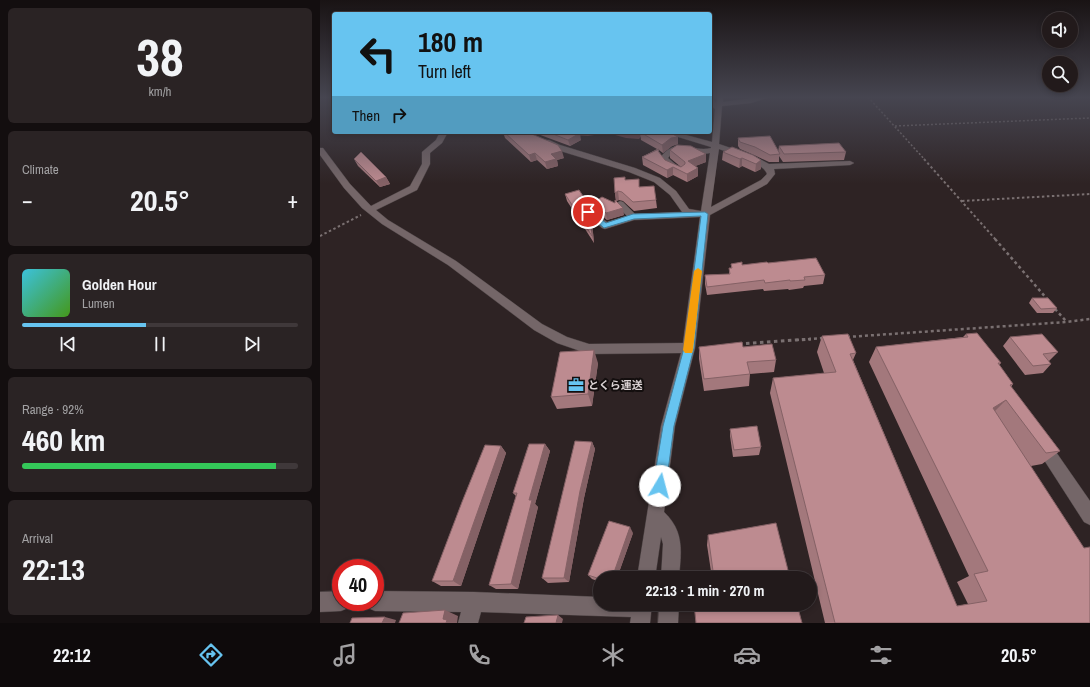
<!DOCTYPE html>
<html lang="en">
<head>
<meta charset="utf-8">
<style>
  body { margin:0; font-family:"Archivo Narrow","Noto Sans JP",sans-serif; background:#2a2324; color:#f1f3f6; height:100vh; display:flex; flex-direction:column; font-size:15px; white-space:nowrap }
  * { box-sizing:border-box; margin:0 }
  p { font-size:13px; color:#a2a1a3 }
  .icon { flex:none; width:22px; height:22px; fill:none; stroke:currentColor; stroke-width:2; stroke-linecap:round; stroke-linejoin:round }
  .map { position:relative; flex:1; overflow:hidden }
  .sheet { display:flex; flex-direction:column; gap:8px; padding:8px; background:#130e0f; width:320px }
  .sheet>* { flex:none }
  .top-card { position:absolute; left:12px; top:12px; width:380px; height:122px; border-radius:4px; box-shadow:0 2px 6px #0003,0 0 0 1px #3f383a; background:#67c4f0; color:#111; overflow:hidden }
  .controls { position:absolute; left:722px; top:12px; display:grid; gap:8px }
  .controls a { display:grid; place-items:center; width:36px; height:36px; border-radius:50%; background:#221a1b; box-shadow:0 2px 6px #0003,0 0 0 1px #3f383a; font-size:20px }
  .speed { position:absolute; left:12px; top:559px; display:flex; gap:8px; font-size:20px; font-weight:700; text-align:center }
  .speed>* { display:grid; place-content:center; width:52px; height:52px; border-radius:50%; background:#221a1b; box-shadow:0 2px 6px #0003,0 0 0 1px #3f383a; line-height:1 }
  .speed .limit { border:6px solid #d22; background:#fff; color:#111 }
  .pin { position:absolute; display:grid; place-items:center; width:34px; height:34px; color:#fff; margin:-17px; border:2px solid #fff; border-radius:50%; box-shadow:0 1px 4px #0007 }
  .me { position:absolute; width:44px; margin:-22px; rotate:8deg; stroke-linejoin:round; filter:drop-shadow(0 0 3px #0008) }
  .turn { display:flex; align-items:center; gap:14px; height:84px; padding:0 20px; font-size:18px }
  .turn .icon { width:52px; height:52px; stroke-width:2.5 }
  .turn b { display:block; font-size:28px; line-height:34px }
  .then { display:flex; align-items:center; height:38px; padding:0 20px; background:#0003; gap:8px; font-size:15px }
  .big { font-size:30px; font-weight:800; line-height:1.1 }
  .sheet .card { flex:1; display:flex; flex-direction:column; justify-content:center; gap:6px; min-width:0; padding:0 14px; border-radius:6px; background:#2a2324 }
  .sheet .dial { align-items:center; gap:0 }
  .dial b { font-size:52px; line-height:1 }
  .song { display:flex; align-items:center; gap:12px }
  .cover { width:48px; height:48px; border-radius:6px; background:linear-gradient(135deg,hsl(190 70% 55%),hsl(100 70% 35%)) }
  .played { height:4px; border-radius:2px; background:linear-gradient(90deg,#67c4f0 45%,#3f383a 45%) }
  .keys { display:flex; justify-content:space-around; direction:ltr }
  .heat { display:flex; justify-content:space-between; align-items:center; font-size:22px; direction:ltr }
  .charge { height:6px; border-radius:3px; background:linear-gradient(90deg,#34c759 92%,#3f383a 0) }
  .trip { position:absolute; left:273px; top:571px; width:224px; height:40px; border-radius:20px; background:#221a1b; box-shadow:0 2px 6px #0003,0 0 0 1px #3f383a; font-weight:800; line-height:40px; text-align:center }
  .dock { display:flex; height:64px; justify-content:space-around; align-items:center; background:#0e0a0b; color:#a2a1a3 }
  .dock .icon { width:28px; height:28px }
  .dock .on { color:#67c4f0 }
  .dock b { font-size:18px; color:#f1f3f6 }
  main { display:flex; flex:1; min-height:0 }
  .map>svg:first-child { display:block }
</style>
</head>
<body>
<main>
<section class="sheet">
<div class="card dial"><b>38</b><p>km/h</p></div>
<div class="card"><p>Climate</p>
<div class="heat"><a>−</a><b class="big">20.5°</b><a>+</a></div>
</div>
<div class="card">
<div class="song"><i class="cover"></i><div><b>Golden Hour</b><p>Lumen</p></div></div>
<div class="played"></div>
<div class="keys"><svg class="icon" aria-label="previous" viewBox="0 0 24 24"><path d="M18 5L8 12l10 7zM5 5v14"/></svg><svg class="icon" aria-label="pause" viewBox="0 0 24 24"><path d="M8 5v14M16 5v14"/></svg><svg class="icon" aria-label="next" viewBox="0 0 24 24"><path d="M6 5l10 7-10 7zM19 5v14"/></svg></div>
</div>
<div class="card"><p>Range · 92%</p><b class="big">460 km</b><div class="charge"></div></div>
<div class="card"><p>Arrival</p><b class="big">22:13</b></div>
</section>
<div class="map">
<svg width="770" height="623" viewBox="0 0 770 623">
  <rect width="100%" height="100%" fill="#2e2324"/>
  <!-- forest -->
  <path fill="#75494e" d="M247,132H325L319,139L306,138L288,133L268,136L248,135Z"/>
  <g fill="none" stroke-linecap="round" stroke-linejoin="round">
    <defs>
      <g id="minor">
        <path d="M390,97H392L396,103L397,97H403V102L441,97H450L431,103L402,106L399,144L434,156L449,164L530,161L534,163L530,165L454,169L455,174L447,184L390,215L375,348L355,426L344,512C365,532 361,552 359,578H341L343,544L341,537L335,578H317L341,426L361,353L269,354L237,343L214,330L128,265L62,224L42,208L24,188L0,155V148H3L30,184L51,206L90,186L102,164V152L116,140L120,132H128L122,143L110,153V164L97,190L56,210L68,220L136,261L222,324L247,337L269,344L363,343L380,217L314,220L285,229L282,228L265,214L263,212L265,210H271L287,222L307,216L295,204L300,201L303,202L315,214L362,212L350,195L334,182L309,172L234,149L222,142L223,140H229L240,145L315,168L340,178L356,191L369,209L381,211L390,153C374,157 360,142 348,158L361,169L357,171L347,167L340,158C357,135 371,153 391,148V147L342,132H355L392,142L395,109L390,105ZM399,149C410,153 443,162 447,174L441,180L391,207Z"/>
        <path d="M722,437L727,439L770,501V525L764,522L717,449L714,444L717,439Z"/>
        <path d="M21,591V602H30L28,608L21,611L0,612V592Z"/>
        <path d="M55,591L154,592L280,597V604H332L330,623H310L311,617L161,612L158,623H138L141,612L55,611L48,608L46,602H55Z"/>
        <path d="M339,604H359L358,623H338Z"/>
      </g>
    </defs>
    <!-- minor casing -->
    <use href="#minor" stroke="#494041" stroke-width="1"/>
    <!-- path-far3 -->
    <g stroke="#7a7071" stroke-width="1.5" stroke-dasharray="2 2" stroke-linecap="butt">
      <path d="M548,97L605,160"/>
      <path d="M575,126L770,118"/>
    </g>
    <!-- path-far2 -->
    <g stroke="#7a7071" stroke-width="2" stroke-dasharray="2.5 2.5" stroke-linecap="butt">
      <path d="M604,159L676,240"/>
      <path d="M642,201L770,194"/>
      <path d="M0,236L41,215"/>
    </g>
    <!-- path-far1 -->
    <g stroke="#7a7071" stroke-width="2.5" stroke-dasharray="3 3" stroke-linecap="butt">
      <path d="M675,239L728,300"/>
      <path d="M735,309L746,321"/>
      <path d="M527,337L746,322L770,319"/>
      <path d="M476,340L504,338"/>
    </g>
    <!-- path -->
    <path stroke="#7a7071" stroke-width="3" stroke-dasharray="3.5 3.5" stroke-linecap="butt" d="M419,344L491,339"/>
    <!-- minor -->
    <use href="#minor" fill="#746668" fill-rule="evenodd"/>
  </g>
  <!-- wall -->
  <g fill="#a3787c">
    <path d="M183,132H255L261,140L250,146L215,133L211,134L244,158L237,160L238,166L227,169L217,160L211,162L185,138Z"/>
    <path d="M320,132L358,137V144L352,146L343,153L339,150V152L345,160L361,167L350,158V150L386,154V162L375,166L378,176L367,182L353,175L347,178L323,165L322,157L337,149L321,140Z"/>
    <path d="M418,138L458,152L459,146L526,152L524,160L463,162L459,156V162H449L434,155L420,149L418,146Z"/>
    <path d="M403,152L433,155L441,169L435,172L422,166L419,168L402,160Z"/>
    <path d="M34,159L66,177L70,184L60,187L38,166Z"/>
    <path d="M305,180L320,187L336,200L337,208L314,211L303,201L299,200L296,201L304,215L287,220L274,210L272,203H295L296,201L295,193Z"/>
    <path d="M245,194L267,202L269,208L264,209L272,222L274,243L247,201Z"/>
    <path d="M448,263L505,275L503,284L484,286L483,288L469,290L468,289L444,291L443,289L387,295L385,284V275L409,274V268H411V264L422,265Z"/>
    <path d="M712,298L737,308L733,313H717L709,303Z"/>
    <path d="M646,334L681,363L679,365L693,384L691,387L740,451L722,464L711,466L770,623H505L450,393L453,378L504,373L497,352L502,336L536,353L533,360L637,606L648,604L637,582L649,576L549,362L556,347L643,337Z"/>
    <path d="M690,337L738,352L729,361H728L731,364L723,373L705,375L683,346Z"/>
    <path d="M379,347L456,360L454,372L430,374L429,386L384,391L379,359Z"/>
    <path d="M278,363L272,406L237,409L231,397Z"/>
    <path d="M410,429L441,447L439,455L413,457L410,436Z"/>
    <path d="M272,442L275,449L264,498L249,582L228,583L222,578Z"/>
    <path d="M225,444L230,451L215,504L218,507L198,589H176L169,585L196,496L193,493Z"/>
    <path d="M181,446L186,453L141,586H121L112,581Z"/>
    <path d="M313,533L297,578H280V582L272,579L268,575Z"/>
    <path d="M388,535L470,578H392L387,545Z"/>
  </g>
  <!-- shaded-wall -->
  <g fill="#846165">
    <path d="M205,132H214L215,133L206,135Z"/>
    <path d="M260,133L261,140L250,146L248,140Z"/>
    <path d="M358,137V144L352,146L343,153L342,145L351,138Z"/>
    <path d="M242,151L244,158L237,160L238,166L227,169L225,162L231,154Z"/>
    <path d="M215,153L217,160L211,162L209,155Z"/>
    <path d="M386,154V162L368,169V161Z"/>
    <path d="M422,158V166L419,168L420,159Z"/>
    <path d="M441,160V169L435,172L436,164Z"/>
    <path d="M353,167V175L347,178V170Z"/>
    <path d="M378,168V176L367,182V174Z"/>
    <path d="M66,177L70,184L60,187L56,181Z"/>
    <path d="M298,191L299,200L296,201L295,193Z"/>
    <path d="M262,202L264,209L260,205Z"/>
    <path d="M303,208L304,215L287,220L286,213Z"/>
    <path d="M270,215L272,222L274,243L272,236Z"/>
    <path d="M274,350L278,363L272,406L268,394Z"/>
    <path d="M686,400L672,414L673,408Z"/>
    <path d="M272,442L275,449L264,498L249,582L244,578L260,491Z"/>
    <path d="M225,444L230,451L215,504L218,507L198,589L191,584L209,500Z"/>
    <path d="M181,446L186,453L141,586L133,581Z"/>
    <path d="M310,527L313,533L297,578H292Z"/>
    <path d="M125,610L138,616L137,623H126L123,619Z"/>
    <path d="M238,615L243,619L242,623H236Z"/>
    <path d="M65,617L76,620L75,623H62Z"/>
  </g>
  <!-- building -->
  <g fill="#bd8b90" stroke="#846165">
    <path d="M184,132H207L238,145L242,151L231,154L236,159L225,162L215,153L209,155Z"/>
    <path d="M228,132H255L260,133L248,140Z"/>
    <path d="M320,132H349L358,137L351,138L342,145Z"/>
    <path d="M450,136L460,154L450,155L435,147L420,142L418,138Z"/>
    <path d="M519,143L526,152L464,154L459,146Z"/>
    <path d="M357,145L371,146L386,154L368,161L378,168L367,174L353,167L347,170L322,157L339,149L338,151L345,160L361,167L365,164V162L350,150Z"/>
    <path d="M412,147L433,155L441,160L436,164L422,158L420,159L403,152Z"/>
    <path d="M41,152L66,177L56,181L34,159Z"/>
    <path d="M305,177V180L319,179V187L334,186L336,200L313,202L302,192L298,191L295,193L294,178Z"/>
    <path d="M259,190L267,202H262L260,205L270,215L272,236L245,194Z"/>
    <path d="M282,197L295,203V200L303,208L286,213L272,203Z"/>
    <path d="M496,258L505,275L484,277L485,280L470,281V280L445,283L444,280L387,287L385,275L410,274L409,268H412L411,264L422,262V265L447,262L448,263Z"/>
    <path d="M712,298H728L737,308L721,309Z"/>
    <path d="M657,333L681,363H678L693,384L690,385L740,451L726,453L686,400L673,408L764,548L770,547V623H515L453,378L516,372L502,336L528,334L536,353L530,354L637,606L667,601L654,574L668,571L556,347L648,337L646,334Z"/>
    <path d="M722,334L738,352L723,354L731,364L713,366L690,337Z"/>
    <path d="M422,342L423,347L452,344L456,360L427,362L430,374L384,379L379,347Z"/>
    <path d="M274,350L268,394L231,397L240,352Z"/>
    <path d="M437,426L441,447L414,450L410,429Z"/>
    <path d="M255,441L272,442L260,491L244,578H222Z"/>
    <path d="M209,444H225L209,500H212L191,584L169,585L197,493H193Z"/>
    <path d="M165,445L181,446L133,581H112L142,502Z"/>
    <path d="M289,521L310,527L292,578H280V579L268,575Z"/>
    <path d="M456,523L470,578H394L388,535Z"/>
    <path d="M374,604H477L482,623H376Z"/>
    <path d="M125,610L123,619L127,620L126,623H79L83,613Z"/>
    <path d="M238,615L236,623H204L206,617Z"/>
    <path d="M65,617L62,623H30L32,618Z"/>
  </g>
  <!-- sky -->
  <linearGradient id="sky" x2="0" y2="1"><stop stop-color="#191314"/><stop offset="0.53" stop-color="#464550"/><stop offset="1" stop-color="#464550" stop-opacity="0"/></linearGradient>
  <rect width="770" height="184" fill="url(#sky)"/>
  <!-- route -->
  <path fill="#67c4f0" stroke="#437f9c" d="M268,209L286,223L313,214L385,212L388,214L374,348L354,426L346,486L344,490L340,492L335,490L333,486L343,426L364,348L381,216L314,219L284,228L266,213L265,212Z"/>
  <!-- slow -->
  <path fill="#f59e0b" d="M378,268L382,271L373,350L372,353H365L363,350L374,271Z"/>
  <!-- icons -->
  <defs>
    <symbol id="office-bare" viewBox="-9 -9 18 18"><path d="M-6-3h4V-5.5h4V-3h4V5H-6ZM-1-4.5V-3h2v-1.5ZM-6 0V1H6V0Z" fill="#67c4f0" stroke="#130e0e" stroke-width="2.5" paint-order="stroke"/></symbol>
  </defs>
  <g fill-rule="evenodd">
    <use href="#office-bare" x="245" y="374" width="22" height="22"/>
  </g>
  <g text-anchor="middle" stroke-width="4" stroke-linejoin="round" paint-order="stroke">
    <!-- poi labels -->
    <g font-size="11" font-weight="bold" fill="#dbd3d4" stroke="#130e0e" text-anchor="start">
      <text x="268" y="389">とくら運送</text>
    </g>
  </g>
</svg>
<div class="controls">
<a><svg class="icon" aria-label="sound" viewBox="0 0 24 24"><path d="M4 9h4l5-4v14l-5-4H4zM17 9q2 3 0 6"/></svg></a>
<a><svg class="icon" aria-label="search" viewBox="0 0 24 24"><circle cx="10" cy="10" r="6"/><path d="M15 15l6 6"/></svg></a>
</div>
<div class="speed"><div class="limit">40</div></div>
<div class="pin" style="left:268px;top:212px;background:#d93025"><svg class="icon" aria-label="arrive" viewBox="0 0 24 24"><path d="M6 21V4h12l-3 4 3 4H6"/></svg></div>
<svg class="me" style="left:340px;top:486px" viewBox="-20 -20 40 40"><circle r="19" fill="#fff"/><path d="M0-13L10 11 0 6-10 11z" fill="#67c4f0"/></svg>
<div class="trip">22:13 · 1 min · 270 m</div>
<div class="top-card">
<div class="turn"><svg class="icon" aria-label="left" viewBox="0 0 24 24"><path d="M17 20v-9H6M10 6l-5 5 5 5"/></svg><div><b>180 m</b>Turn left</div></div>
<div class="then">Then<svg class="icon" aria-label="right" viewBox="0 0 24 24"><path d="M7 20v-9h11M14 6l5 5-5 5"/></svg></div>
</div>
</div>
</main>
<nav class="dock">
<b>22:12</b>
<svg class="icon on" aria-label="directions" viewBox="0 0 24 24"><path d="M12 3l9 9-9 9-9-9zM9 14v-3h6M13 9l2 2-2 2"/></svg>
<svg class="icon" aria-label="music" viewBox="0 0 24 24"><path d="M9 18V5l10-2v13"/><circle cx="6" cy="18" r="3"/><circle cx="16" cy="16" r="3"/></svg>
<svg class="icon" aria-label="phone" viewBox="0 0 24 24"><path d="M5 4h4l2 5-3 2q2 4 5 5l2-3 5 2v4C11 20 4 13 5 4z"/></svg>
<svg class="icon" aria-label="climate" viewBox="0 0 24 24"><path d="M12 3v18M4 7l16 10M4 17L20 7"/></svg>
<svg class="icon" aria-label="car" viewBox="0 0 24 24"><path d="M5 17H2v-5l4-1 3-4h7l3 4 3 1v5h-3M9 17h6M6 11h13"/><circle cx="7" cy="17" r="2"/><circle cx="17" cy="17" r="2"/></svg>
<svg class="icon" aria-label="filters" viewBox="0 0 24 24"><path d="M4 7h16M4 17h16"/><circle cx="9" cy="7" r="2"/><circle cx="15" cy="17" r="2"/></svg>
<b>20.5°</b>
</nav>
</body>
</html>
